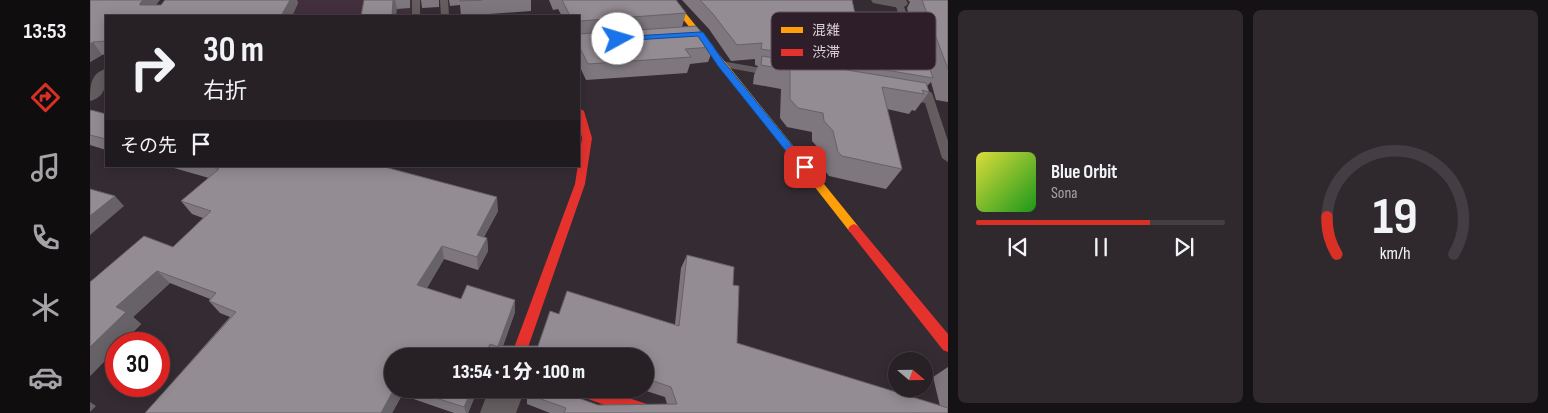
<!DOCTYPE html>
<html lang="ja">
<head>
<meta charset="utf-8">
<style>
  body { margin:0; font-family:"Sofia Sans Condensed","Noto Sans JP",sans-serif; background:#2f292e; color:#f1f3f6; height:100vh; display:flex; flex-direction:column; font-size:19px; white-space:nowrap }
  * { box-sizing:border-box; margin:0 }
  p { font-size:16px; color:#a4a3a7 }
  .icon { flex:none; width:28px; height:28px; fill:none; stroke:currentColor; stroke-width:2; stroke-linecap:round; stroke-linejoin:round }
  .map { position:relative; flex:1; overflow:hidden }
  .side { display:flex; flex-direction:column; gap:10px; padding:10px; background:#151215; width:600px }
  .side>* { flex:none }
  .top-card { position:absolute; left:15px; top:15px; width:475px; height:152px; border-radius:0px; box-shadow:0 2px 12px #0003,0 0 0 1px #433e43; background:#272126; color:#f1f3f6; overflow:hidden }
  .needle { width:32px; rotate:110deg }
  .buttons { position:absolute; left:798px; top:352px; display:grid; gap:10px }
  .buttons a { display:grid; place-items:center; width:45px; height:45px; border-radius:50%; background:#272126; box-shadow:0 2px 12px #0003,0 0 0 1px #433e43; font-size:25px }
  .speed { position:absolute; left:15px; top:332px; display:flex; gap:10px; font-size:25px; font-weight:700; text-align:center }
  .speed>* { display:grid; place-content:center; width:65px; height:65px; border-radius:50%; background:#272126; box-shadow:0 2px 12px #0003,0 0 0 1px #433e43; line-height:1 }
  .speed .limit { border:8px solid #d22; background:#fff; color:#111 }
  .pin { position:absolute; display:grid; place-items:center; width:42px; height:42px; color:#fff; margin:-21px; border-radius:10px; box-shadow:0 2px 8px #0006 }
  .me { position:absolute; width:55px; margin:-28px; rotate:84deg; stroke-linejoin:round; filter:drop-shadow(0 0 4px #0008) }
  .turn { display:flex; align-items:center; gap:18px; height:105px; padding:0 15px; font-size:22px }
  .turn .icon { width:65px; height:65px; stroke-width:2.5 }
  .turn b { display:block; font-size:35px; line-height:42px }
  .then { display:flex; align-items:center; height:48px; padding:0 15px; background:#0003; gap:10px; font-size:19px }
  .side .tile { flex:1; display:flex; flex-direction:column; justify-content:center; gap:8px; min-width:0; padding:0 18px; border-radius:8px; background:#2f292e }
  .side .dial { align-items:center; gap:0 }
  .dial svg { height:130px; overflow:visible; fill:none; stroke:#433e43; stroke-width:7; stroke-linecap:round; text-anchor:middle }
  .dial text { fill:#f1f3f6; stroke:none }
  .song { display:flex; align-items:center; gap:15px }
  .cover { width:60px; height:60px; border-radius:8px; background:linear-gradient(135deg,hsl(60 70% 55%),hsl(120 70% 35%)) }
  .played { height:5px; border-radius:2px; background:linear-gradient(90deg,#d93025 70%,#433e43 70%) }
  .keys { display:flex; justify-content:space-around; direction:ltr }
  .side .tiles { flex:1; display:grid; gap:10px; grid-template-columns:repeat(2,1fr) }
  .trip { position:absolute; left:294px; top:348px; width:270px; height:50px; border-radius:25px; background:#272126; box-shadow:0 2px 12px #0003,0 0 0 1px #433e43; font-weight:800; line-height:50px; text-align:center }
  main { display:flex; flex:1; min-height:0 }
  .dock { display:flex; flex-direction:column; width:90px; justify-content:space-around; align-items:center; background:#100d0f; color:#a4a3a7 }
  .dock .icon { width:35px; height:35px }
  .dock .on { color:#d93025 }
  .dock b { font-size:22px; color:#f1f3f6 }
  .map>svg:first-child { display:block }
</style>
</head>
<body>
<main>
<nav class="dock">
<b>13:53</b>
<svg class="icon on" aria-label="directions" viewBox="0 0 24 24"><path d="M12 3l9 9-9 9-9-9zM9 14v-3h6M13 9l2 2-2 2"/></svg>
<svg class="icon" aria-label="music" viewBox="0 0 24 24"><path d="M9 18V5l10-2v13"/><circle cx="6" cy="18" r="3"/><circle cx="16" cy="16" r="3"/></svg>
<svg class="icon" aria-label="phone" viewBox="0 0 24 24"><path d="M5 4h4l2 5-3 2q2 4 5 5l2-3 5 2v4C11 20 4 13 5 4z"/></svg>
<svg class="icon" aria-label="climate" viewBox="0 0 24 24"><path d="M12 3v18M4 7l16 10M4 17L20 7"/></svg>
<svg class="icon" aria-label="car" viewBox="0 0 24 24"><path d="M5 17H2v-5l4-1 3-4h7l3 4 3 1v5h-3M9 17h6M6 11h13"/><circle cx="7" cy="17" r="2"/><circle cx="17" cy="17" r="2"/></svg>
</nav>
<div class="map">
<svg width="858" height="413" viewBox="0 0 858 413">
  <rect width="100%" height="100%" fill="#342c32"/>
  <!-- built -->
  <path fill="#432f3e" d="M97,0H322L321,16H85Z"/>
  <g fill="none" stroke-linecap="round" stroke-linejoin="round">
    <!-- lane -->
    <g fill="#645d60" fill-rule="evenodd">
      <rect x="322" y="0" width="8" height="16"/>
      <path d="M350,0H358L359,16H351Z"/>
      <path d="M804,0H812L826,45L825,47L818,45Z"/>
      <path d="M631,61L682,70L687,73L682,76L628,66V62Z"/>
      <path d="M837,90L842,93L858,141V162L852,158L835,103L814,99L812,97L817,94L833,97L832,93Z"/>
    </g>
    <!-- street -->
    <g fill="#645d60" fill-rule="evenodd">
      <path d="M781,0H816L818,3L816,6L810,8L783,3Z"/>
      <path d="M16,69C17,83 16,97 0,101C0,87 0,73 16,69Z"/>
      <path d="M399,389H435L426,413H390Z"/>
    </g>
    <!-- slow -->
    <path fill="#ff9f0a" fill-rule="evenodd" d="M578,0H585L768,226L770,229L768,232H760Z"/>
    <!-- jam -->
    <g fill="#e5322d" fill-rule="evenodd">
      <path d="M489,108L494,111L502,138L495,184L435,356H421L485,184L492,138L489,126Z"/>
      <path d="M764,224L768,226L858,334V352L853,350L760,232L758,229L760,226Z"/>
      <path d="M482,389H511L566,407L568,413H537L484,394Z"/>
    </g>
  </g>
  <!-- wall -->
  <g fill="#7e787e">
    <path d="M0,0L66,5H71L75,0H207L208,3L202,16H16V54L12,55L0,62Z"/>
    <path d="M274,0H320V8L307,9Z"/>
    <path d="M331,0H349V7L332,8Z"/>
    <path d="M359,0H441V11L371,16L370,5L360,6Z"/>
    <path d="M459,0H586L596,13L592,27L624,47L618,62L600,64L597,73L496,80L489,65V16H472L468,9L463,10Z"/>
    <path d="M592,0H762L767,23L824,32L817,8L820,2L818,0H858V102L846,100L841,82L837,86L839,92L825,111L822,110L819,114L797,109L812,169L796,189L739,176L735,171L731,151L722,141V132L697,127L690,118L691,89L663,84L664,75L668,66L665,65V59L641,61L619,29Z"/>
    <path d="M0,111L16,114V150L0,145Z"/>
    <path d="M77,166H291L408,211L394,237L397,238L398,251L388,270L354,259L337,288L371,299L425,300V312L413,346H448L469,314L585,324L591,268L597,255L643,285L647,343L850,406L843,377L858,367V413H460L437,404V394H477L508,405L577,404L575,397L550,389H555V356H302V389H388L378,413H364L312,395L302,413H55L140,317L130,313L119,301L120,299L80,283L43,317L51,324L0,376L83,247L113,218L102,214L91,201L119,178Z"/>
  </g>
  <!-- shaded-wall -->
  <g fill="#676267">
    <path d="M53,0H70L58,15L50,5V3Z"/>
    <path d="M200,0H207L208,3L202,16H191Z"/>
    <path d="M303,0H305L307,9L306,16H302Z"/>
    <path d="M3,42L12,55L0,62V44Z"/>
    <path d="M25,196L34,206L0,235V216Z"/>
    <path d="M407,197L408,211L388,248L387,235Z"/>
    <path d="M397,238L398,251L388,270L387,257Z"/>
    <path d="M352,246L354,259L331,297L327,285Z"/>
    <path d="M67,271L80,283L43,317L51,324L32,344H26V349L0,376V347L26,307Z"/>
    <path d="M425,300V312L412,348L408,346Z"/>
    <path d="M400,344L401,356H395Z"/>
    <path d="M304,389H309L312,395L302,413H291Z"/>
    <path d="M382,389H388L378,413H376L374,407Z"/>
    <path d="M0,402L6,406L0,412Z"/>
  </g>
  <!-- building -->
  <g fill="#938c93" stroke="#676267">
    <path d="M0,0H53L50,3V5H71L75,0H200L191,16H16V41L3,42L0,44Z"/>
    <path d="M274,0H303L302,16H271Z"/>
    <path d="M370,0H392L370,1Z"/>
    <path d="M472,0H586L596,13L490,21L489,22V16H480Z"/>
    <path d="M610,0H762L767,23L827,32L843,78L671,49L672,43L647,45L623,14Z"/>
    <path d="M832,0H858V69Z"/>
    <path d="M489,25V34L606,26L624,47L595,49L601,57L498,64L489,46Z"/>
    <path d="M672,56L836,83L839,92L832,90L834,94L792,87L812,169L752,156L748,152L743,131L734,121L733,113L708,108L700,99V70L671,65Z"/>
    <path d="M1,110L16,114V139L0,135V111Z"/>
    <path d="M118,166H291L407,197L387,235L397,238L387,257L352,246L327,285L371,299L377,285L425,300L408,346H448L460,311L469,314L477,291L589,326L597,255L644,267L643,285L649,286L647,343L858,408V413H474L476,408L437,394L439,389H475L477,394L508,405L587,404L581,387L555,378V356H435L400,344L395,356H302V389H304L291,413H55L146,312L119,301L126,293L67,271L26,307L36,312L0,347V282L54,236L83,247L121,211L91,201L129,169Z"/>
    <path d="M0,189L25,196L0,216Z"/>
    <path d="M318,389H382L374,407Z"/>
  </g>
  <!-- route -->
  <path fill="#1a73e8" stroke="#114b97" d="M610,32H613L634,62L718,165L720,167L718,170H711L628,66L608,36L528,41L524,39L528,37Z"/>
  <!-- legend -->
  <rect x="681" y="12" width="165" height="58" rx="8" fill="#2d1e29" stroke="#61545e" stroke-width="1"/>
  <rect x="691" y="27" width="22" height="6" fill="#ff9f0a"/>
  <rect x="691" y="49" width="22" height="7" fill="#e5322d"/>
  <g font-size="14" fill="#dbd1d8">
    <text x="722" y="35">混雑</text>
    <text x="722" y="57">渋滞</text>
  </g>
</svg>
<div class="buttons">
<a><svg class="needle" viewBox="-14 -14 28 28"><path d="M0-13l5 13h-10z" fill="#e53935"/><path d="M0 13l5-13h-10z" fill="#a4a3a7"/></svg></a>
</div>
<div class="speed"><div class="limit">30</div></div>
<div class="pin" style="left:715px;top:167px;background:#d93025"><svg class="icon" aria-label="arrive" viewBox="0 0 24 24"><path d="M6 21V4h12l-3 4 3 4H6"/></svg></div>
<svg class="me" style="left:528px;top:39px" viewBox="-20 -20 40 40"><circle r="19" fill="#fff"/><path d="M0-13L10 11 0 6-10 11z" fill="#1a73e8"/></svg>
<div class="trip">13:54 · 1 分 · 100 m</div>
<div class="top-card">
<div class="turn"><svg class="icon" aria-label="right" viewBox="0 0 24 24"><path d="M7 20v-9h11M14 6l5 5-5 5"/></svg><div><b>30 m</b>右折</div></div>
<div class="then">その先<svg class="icon" aria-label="arrive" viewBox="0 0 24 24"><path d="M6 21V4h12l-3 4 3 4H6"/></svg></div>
</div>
</div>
<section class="side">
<div class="tiles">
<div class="tile">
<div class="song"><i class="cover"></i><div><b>Blue Orbit</b><p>Sona</p></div></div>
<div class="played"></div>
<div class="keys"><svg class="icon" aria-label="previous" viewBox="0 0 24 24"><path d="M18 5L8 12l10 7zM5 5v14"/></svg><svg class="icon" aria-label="pause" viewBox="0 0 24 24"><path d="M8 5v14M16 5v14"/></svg><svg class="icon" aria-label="next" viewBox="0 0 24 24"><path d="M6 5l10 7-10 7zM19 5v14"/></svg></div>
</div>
<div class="tile dial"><svg viewBox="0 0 100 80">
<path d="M14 69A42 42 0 1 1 86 69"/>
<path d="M14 69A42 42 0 0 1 8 46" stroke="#d93025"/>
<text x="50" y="56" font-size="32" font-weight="700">19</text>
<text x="50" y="72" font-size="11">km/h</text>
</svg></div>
</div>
</section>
</main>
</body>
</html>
